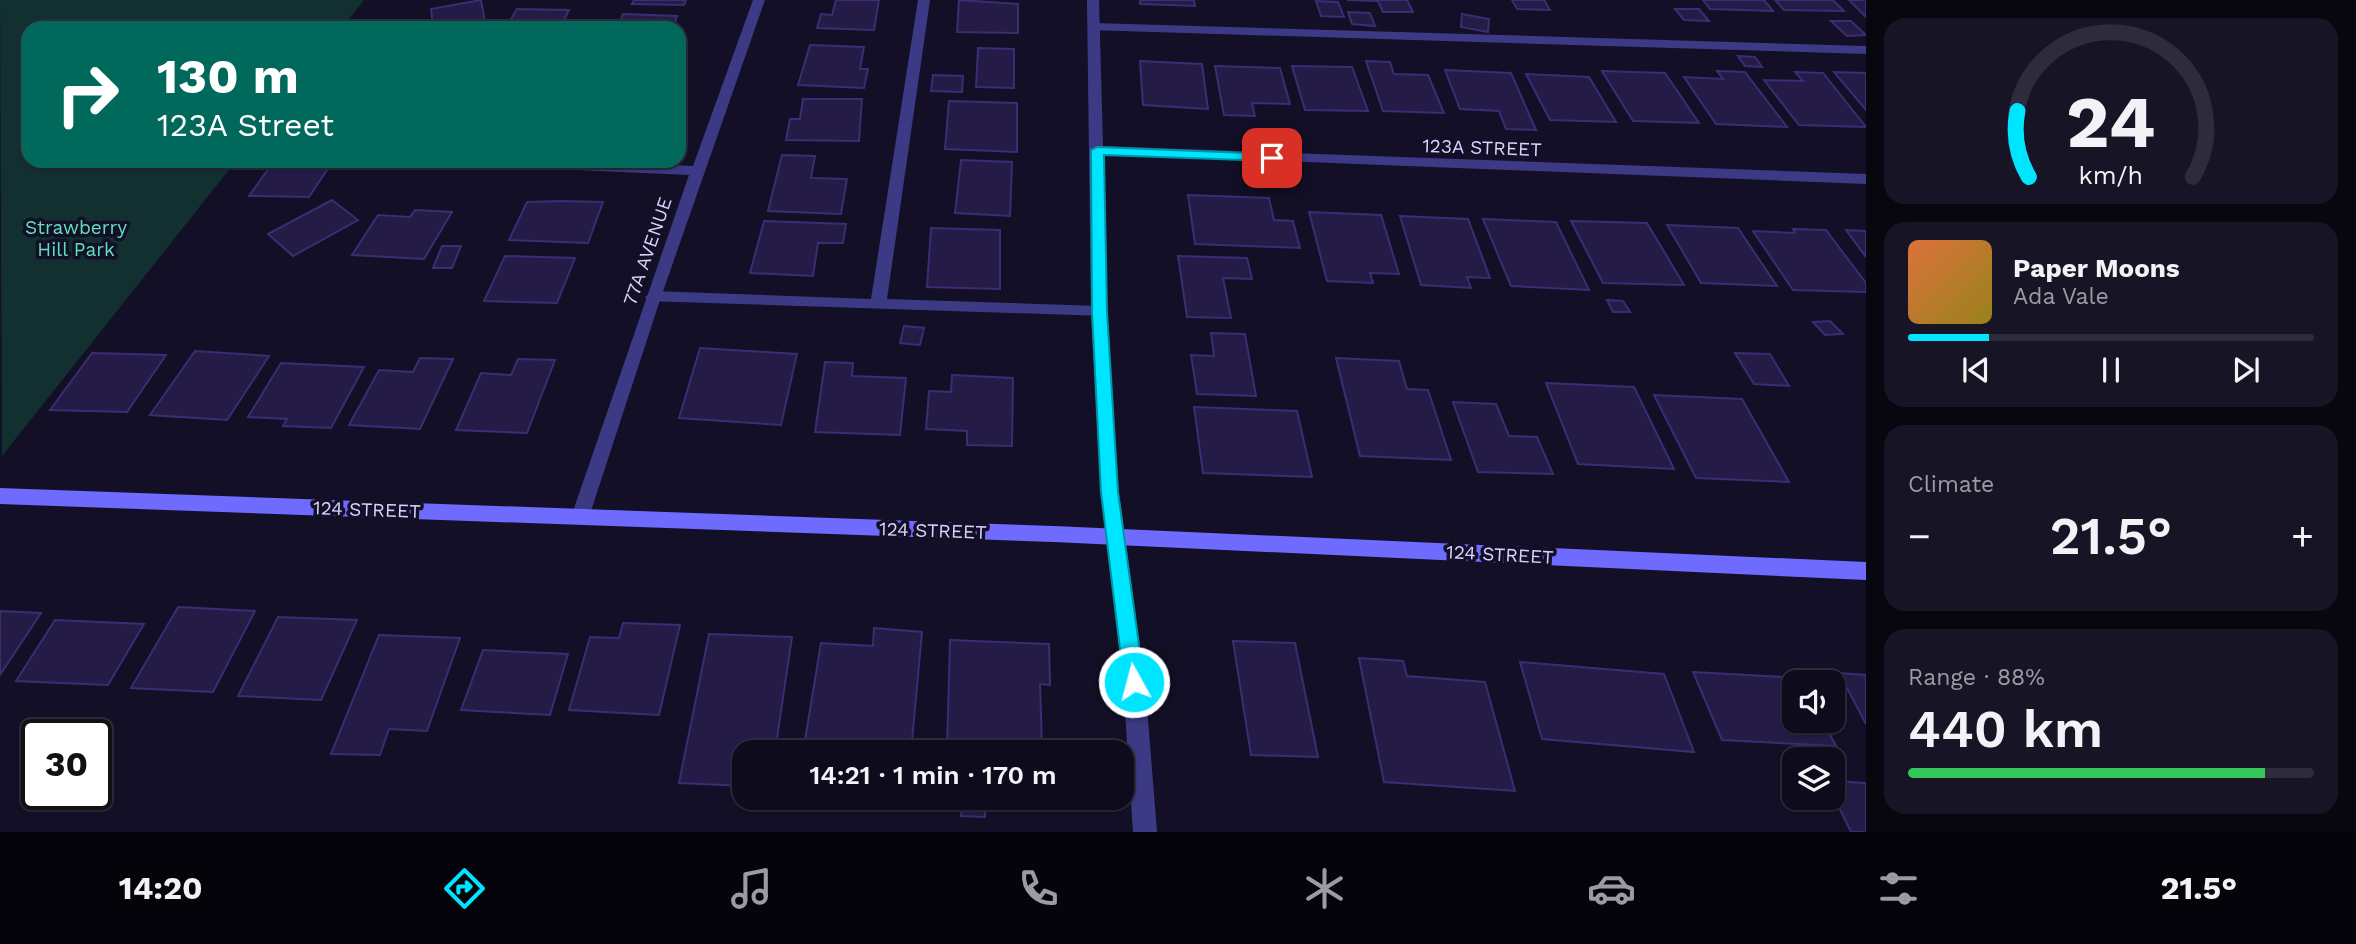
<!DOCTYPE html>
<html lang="en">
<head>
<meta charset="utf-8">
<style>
  body { margin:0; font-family:"Work Sans",sans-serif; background:#171425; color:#f1f3f6; height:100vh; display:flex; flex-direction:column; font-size:26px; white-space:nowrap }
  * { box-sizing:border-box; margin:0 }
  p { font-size:23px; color:#9b9ba3 }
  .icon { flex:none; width:38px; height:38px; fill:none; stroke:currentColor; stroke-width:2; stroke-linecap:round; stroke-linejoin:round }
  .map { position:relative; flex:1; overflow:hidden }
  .sheet { display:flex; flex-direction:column; gap:18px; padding:18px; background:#08060f; width:490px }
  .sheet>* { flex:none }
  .banner { position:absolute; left:21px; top:21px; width:665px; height:147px; border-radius:21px; box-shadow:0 2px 5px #0004,0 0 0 2px #2e2b3b; background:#00695c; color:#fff; overflow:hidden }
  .fabs { position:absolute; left:1782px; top:670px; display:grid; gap:14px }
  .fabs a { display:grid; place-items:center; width:63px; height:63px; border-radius:14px; background:#0e0b1c; box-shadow:0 2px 5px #0004,0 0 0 2px #2e2b3b; font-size:35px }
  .speed { position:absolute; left:21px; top:719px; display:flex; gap:14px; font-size:35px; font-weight:700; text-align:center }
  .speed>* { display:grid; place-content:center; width:91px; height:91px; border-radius:50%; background:#0e0b1c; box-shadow:0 2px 5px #0004,0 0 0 2px #2e2b3b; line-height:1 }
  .speed .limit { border:4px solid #111; border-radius:10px; background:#fff; color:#111 }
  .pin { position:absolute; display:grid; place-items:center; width:60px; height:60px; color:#fff; margin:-30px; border-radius:14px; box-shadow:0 4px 10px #0006 }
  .me { position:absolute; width:77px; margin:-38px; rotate:353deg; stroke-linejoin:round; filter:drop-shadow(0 0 5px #0008) }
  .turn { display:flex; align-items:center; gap:24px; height:147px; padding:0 21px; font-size:32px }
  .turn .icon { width:91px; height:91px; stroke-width:2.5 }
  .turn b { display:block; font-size:49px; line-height:60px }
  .big { font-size:52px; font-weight:600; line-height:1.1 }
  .sheet .widget { flex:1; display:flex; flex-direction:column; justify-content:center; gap:10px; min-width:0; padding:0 24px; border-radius:21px; background:#171425 }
  .sheet .dial { align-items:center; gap:0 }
  .dial svg { height:182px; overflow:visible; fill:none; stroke:#2e2b3b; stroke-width:7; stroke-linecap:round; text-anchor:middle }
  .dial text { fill:#f1f3f6; stroke:none }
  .song { display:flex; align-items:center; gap:21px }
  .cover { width:84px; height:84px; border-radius:10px; background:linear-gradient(135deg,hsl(20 70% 55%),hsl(50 70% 35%)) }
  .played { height:7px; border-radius:4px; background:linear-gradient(90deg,#00e5ff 20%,#2e2b3b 20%) }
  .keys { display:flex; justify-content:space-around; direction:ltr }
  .heat { display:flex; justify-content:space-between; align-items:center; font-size:38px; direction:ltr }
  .charge { height:10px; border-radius:5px; background:linear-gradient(90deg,#34c759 88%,#2e2b3b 0) }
  .trip { position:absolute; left:732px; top:740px; width:402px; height:70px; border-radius:21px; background:#0e0b1c; box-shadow:0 2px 5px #0004,0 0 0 2px #2e2b3b; font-weight:600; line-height:70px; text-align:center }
  .dock { display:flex; height:112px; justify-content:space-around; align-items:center; background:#06040b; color:#9b9ba3 }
  .dock .icon { width:49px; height:49px }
  .dock .current { color:#00e5ff }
  .dock b { font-size:32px; color:#f1f3f6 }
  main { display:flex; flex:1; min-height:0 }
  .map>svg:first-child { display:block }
</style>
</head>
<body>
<main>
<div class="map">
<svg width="1866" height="832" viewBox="0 0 1866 832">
  <rect width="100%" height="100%" fill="#130f26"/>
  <!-- green -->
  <path fill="#12302f" d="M0,0H364L342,28H28V161H236L2,456Z"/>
  <!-- building -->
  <g fill="#241b47" stroke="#3b2d73" stroke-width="2">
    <path d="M481,0L486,27L433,28L431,9Z"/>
    <path d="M634,0H686L684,5L632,4Z"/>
    <path d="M836,0H879L874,30L817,28L821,14L832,15Z"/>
    <path d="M959,0L1018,4V33L957,32Z"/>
    <path d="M1140,0H1194L1195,6L1140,4Z"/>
    <path d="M1347,0H1407L1413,12H1383L1378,1Z"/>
    <path d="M1512,0H1544L1550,10L1517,9Z"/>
    <path d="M1703,0H1764L1773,11L1710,9Z"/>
    <path d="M1775,0H1833L1844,11L1784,10Z"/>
    <path d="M1849,0H1866V17Z"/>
    <path d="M1316,1L1338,2L1344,17L1321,16Z"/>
    <path d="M517,9L569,10L560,28H506Z"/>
    <path d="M1675,9H1699L1709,21L1684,20Z"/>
    <path d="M1348,12L1370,13L1375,26L1352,24Z"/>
    <path d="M623,14L677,16L673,28H617Z"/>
    <path d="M1462,14L1489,19L1488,32L1461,27Z"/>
    <path d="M1831,21H1851L1866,35L1847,36Z"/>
    <path d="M810,45L864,47L860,69H868L864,88L798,85Z"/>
    <path d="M978,48L1014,49V88L976,87Z"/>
    <path d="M1738,56L1755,57L1762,67L1745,66Z"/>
    <path d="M1140,61L1202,64L1208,109L1143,105Z"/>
    <path d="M1366,61L1390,62L1394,74L1428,75L1444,113L1383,111Z"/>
    <path d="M1215,66L1280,68L1290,104L1252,103L1255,116L1224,115Z"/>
    <path d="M1292,66L1352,67L1368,111L1305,110Z"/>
    <path d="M1445,70L1511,73L1536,130L1506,129L1499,111L1460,109Z"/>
    <path d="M1602,71L1665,73L1699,123L1633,121Z"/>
    <path d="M1717,71L1745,72L1787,127L1716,124L1684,77L1723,79Z"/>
    <path d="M1795,72L1823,73L1866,127L1799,125L1764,80L1803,81Z"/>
    <path d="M1834,72L1866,73V110Z"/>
    <path d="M1526,74L1589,77L1616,122L1550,120Z"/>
    <path d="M933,75L963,76L962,92L931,91Z"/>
    <path d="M803,99H862L859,141L786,140L790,119H800Z"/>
    <path d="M949,101L1017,103V152L945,149Z"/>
    <path d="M782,155L815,156L811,178L847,179L841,214L768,211Z"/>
    <path d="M961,160L1012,162L1010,216L955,213Z"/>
    <path d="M274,161H333L309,197L249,196Z"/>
    <path d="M1188,195L1269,198L1274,220L1293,221L1300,248L1195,244Z"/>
    <path d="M332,200L358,220L293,256L268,234Z"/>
    <path d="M560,201L603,202L588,243L509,240L527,202Z"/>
    <path d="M415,210L452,212L424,259L352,255L378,215L410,217Z"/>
    <path d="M1309,212L1381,215L1399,274L1370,273L1373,283L1327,281Z"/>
    <path d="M1400,216L1468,219L1490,278L1467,277L1471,288L1421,285Z"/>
    <path d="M1483,219L1556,222L1589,290L1511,286Z"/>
    <path d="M764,221L846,224L843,243H818L813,276L750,273Z"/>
    <path d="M1571,221L1647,223L1684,285L1603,283Z"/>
    <path d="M1667,225L1738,228L1777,286L1701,283Z"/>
    <path d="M931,228L1000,230V289L927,287Z"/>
    <path d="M1793,229L1826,230L1866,283V292L1793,290L1753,231L1795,233Z"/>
    <path d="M1846,230L1866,231V257Z"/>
    <path d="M442,246H461L452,268H433Z"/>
    <path d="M505,256L575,258L557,303L484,301Z"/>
    <path d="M1178,256L1247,258L1252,279L1223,278L1231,318L1187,317Z"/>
    <path d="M1607,300L1623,301L1630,312H1613Z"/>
    <path d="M1830,321L1843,334L1825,335L1813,322Z"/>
    <path d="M904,326L924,328L920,345L900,343Z"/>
    <path d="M1211,333L1245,334L1256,396L1197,394L1191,355L1214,356Z"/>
    <path d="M700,348L797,354L781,425L679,418Z"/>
    <path d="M195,351L269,356L227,420L150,415Z"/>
    <path d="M92,353L166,355L127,412L50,410Z"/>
    <path d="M1735,353L1770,354L1789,386L1754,384Z"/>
    <path d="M420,358L453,359L420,429L349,425L379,370L413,372Z"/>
    <path d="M1336,358L1399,361L1407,389L1428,390L1451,460L1360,456Z"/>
    <path d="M518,359L555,360L527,433L456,430L481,373L511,375Z"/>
    <path d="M825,362L853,363L852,376L906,378L900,435L815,432Z"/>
    <path d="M281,363L364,367L331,428L283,426L287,419L248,417Z"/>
    <path d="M952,375L1013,378L1012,446L967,445V431L926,429L929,391L951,392Z"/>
    <path d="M1546,383L1634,387L1674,469L1578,464Z"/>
    <path d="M1654,395L1742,399L1789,482L1696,478Z"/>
    <path d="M1453,402L1496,404L1509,436L1537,437L1553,474L1478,472Z"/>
    <path d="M1194,407L1297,411L1312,477L1203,473Z"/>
    <path d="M178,607L255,611L213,692L131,688Z"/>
    <path d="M0,611L41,613L0,675Z"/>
    <path d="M278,617L357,620L321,700L238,696Z"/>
    <path d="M55,620L144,624L108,685L16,681Z"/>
    <path d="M623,623L680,625L659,715L569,710L590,637L619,638Z"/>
    <path d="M874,628L922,632L911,752H803L821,643L873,646Z"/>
    <path d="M709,634L792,637L775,752H744V786L679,783Z"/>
    <path d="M379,635L460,638L427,731L389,729L380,755L331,754Z"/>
    <path d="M950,640L1049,644L1050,685L1040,684L1042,748L1029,747V752H963V748L947,747Z"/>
    <path d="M1233,641L1295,643L1318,757L1251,755Z"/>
    <path d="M483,650L568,654L550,715L461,710Z"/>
    <path d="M1359,658L1403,661L1407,676L1485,682L1515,791L1384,782Z"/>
    <path d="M1520,662L1664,674L1694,752L1542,739Z"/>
    <path d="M1693,672L1801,678L1804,682H1794V721H1823L1836,746L1722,740Z"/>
    <path d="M1839,673L1866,675V724Z"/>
    <path d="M1832,781L1866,783V832H1851L1832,793Z"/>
    <path d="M962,798H985V817L961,816Z"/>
  </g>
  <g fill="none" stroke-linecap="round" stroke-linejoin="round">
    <!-- lane -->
    <g fill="#3d3a85" fill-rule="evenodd">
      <path d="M918,0H930L887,299L1099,306L1105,308L1107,312L1105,316L647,301L645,297L653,291L871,299Z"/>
      <path d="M1094,23L1866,46V54L1090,30L1088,27Z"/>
    </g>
    <!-- street -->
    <g fill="#3d3a85" fill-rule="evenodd">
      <path d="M753,0H765L661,297L589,517L587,523L580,525L573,523L571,517L689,175L465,165L458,161H567L693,166Z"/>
      <path d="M1087,0H1099L1103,146L1866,174V184L1103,154L1107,312L1119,492L1145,682L1157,832H1133L1123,682L1101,492L1091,312Z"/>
    </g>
    <!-- secondary -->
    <path fill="#6f6bff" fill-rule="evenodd" d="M0,488L1054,526L1866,562V580L1054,542L0,504Z"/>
  </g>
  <!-- route -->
  <path fill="#00e5ff" stroke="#0095a6" stroke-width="2" d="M1097,147L1272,154L1278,158L1272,161L1104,155L1107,312L1118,492L1144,682L1141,689L1134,692L1127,689L1124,682L1101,492L1092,312L1091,150Z"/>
  <g text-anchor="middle" stroke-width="7" stroke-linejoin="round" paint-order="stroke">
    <!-- street labels -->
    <g font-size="19" fill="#d9d4ff" stroke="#130f26">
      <text transform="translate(1482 147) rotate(2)" y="7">123A STREET</text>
      <text transform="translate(647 251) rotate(-71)" y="7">77A AVENUE</text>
      <text transform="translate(367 509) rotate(2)" y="7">124 STREET</text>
      <text transform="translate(933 530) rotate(2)" y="7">124 STREET</text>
      <text transform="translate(1500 554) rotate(3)" y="7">124 STREET</text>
    </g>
    <!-- park labels -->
    <g font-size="19" fill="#5fe0c0" stroke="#130f26">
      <text x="76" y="234">Strawberry<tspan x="76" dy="22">Hill Park</tspan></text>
    </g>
  </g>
</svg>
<div class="fabs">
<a><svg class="icon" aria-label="sound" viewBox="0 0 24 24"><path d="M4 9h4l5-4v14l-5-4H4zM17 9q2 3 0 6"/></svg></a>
<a><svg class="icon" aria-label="layers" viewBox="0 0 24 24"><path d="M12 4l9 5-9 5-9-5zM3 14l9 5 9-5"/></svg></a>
</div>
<div class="speed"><div class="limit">30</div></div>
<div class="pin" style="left:1272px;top:158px;background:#d93025"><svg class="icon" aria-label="arrive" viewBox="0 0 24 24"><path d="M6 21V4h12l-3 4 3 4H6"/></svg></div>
<svg class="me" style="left:1134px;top:682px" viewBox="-20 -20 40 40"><circle r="17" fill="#00e5ff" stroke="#fff" stroke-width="3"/><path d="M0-11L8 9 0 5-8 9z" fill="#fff"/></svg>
<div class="trip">14:21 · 1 min · 170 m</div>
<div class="banner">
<div class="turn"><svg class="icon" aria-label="right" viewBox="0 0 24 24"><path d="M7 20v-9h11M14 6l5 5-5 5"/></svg><div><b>130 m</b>123A Street</div></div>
</div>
</div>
<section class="sheet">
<div class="widget dial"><svg viewBox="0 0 100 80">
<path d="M14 69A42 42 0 1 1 86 69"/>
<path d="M14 69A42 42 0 0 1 9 40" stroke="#00e5ff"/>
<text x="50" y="56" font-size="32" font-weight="700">24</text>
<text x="50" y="72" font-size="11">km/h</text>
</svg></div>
<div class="widget">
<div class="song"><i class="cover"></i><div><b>Paper Moons</b><p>Ada Vale</p></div></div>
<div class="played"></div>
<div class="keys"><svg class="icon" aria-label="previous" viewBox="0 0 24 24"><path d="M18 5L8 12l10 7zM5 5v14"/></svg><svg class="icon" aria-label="pause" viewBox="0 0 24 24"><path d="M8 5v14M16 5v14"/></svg><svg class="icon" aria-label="next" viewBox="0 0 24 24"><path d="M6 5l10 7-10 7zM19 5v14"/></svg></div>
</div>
<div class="widget"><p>Climate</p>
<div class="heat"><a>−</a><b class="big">21.5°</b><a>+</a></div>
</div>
<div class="widget"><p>Range · 88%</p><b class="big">440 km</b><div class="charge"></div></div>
</section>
</main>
<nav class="dock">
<b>14:20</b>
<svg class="icon current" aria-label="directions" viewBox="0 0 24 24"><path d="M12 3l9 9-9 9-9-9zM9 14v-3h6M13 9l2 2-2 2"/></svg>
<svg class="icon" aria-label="music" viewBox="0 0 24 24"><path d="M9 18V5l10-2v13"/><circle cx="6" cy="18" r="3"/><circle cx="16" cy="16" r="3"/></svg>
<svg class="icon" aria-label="phone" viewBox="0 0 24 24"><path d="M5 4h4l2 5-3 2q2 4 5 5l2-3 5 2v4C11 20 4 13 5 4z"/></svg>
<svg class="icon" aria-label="climate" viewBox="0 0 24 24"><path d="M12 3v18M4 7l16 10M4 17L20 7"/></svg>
<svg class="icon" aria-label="car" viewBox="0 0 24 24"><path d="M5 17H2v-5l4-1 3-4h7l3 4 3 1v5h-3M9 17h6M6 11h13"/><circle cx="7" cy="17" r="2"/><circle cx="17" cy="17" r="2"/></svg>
<svg class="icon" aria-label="filters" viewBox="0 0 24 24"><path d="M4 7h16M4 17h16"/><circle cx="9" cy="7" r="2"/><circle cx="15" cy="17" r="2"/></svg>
<b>21.5°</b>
</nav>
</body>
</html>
